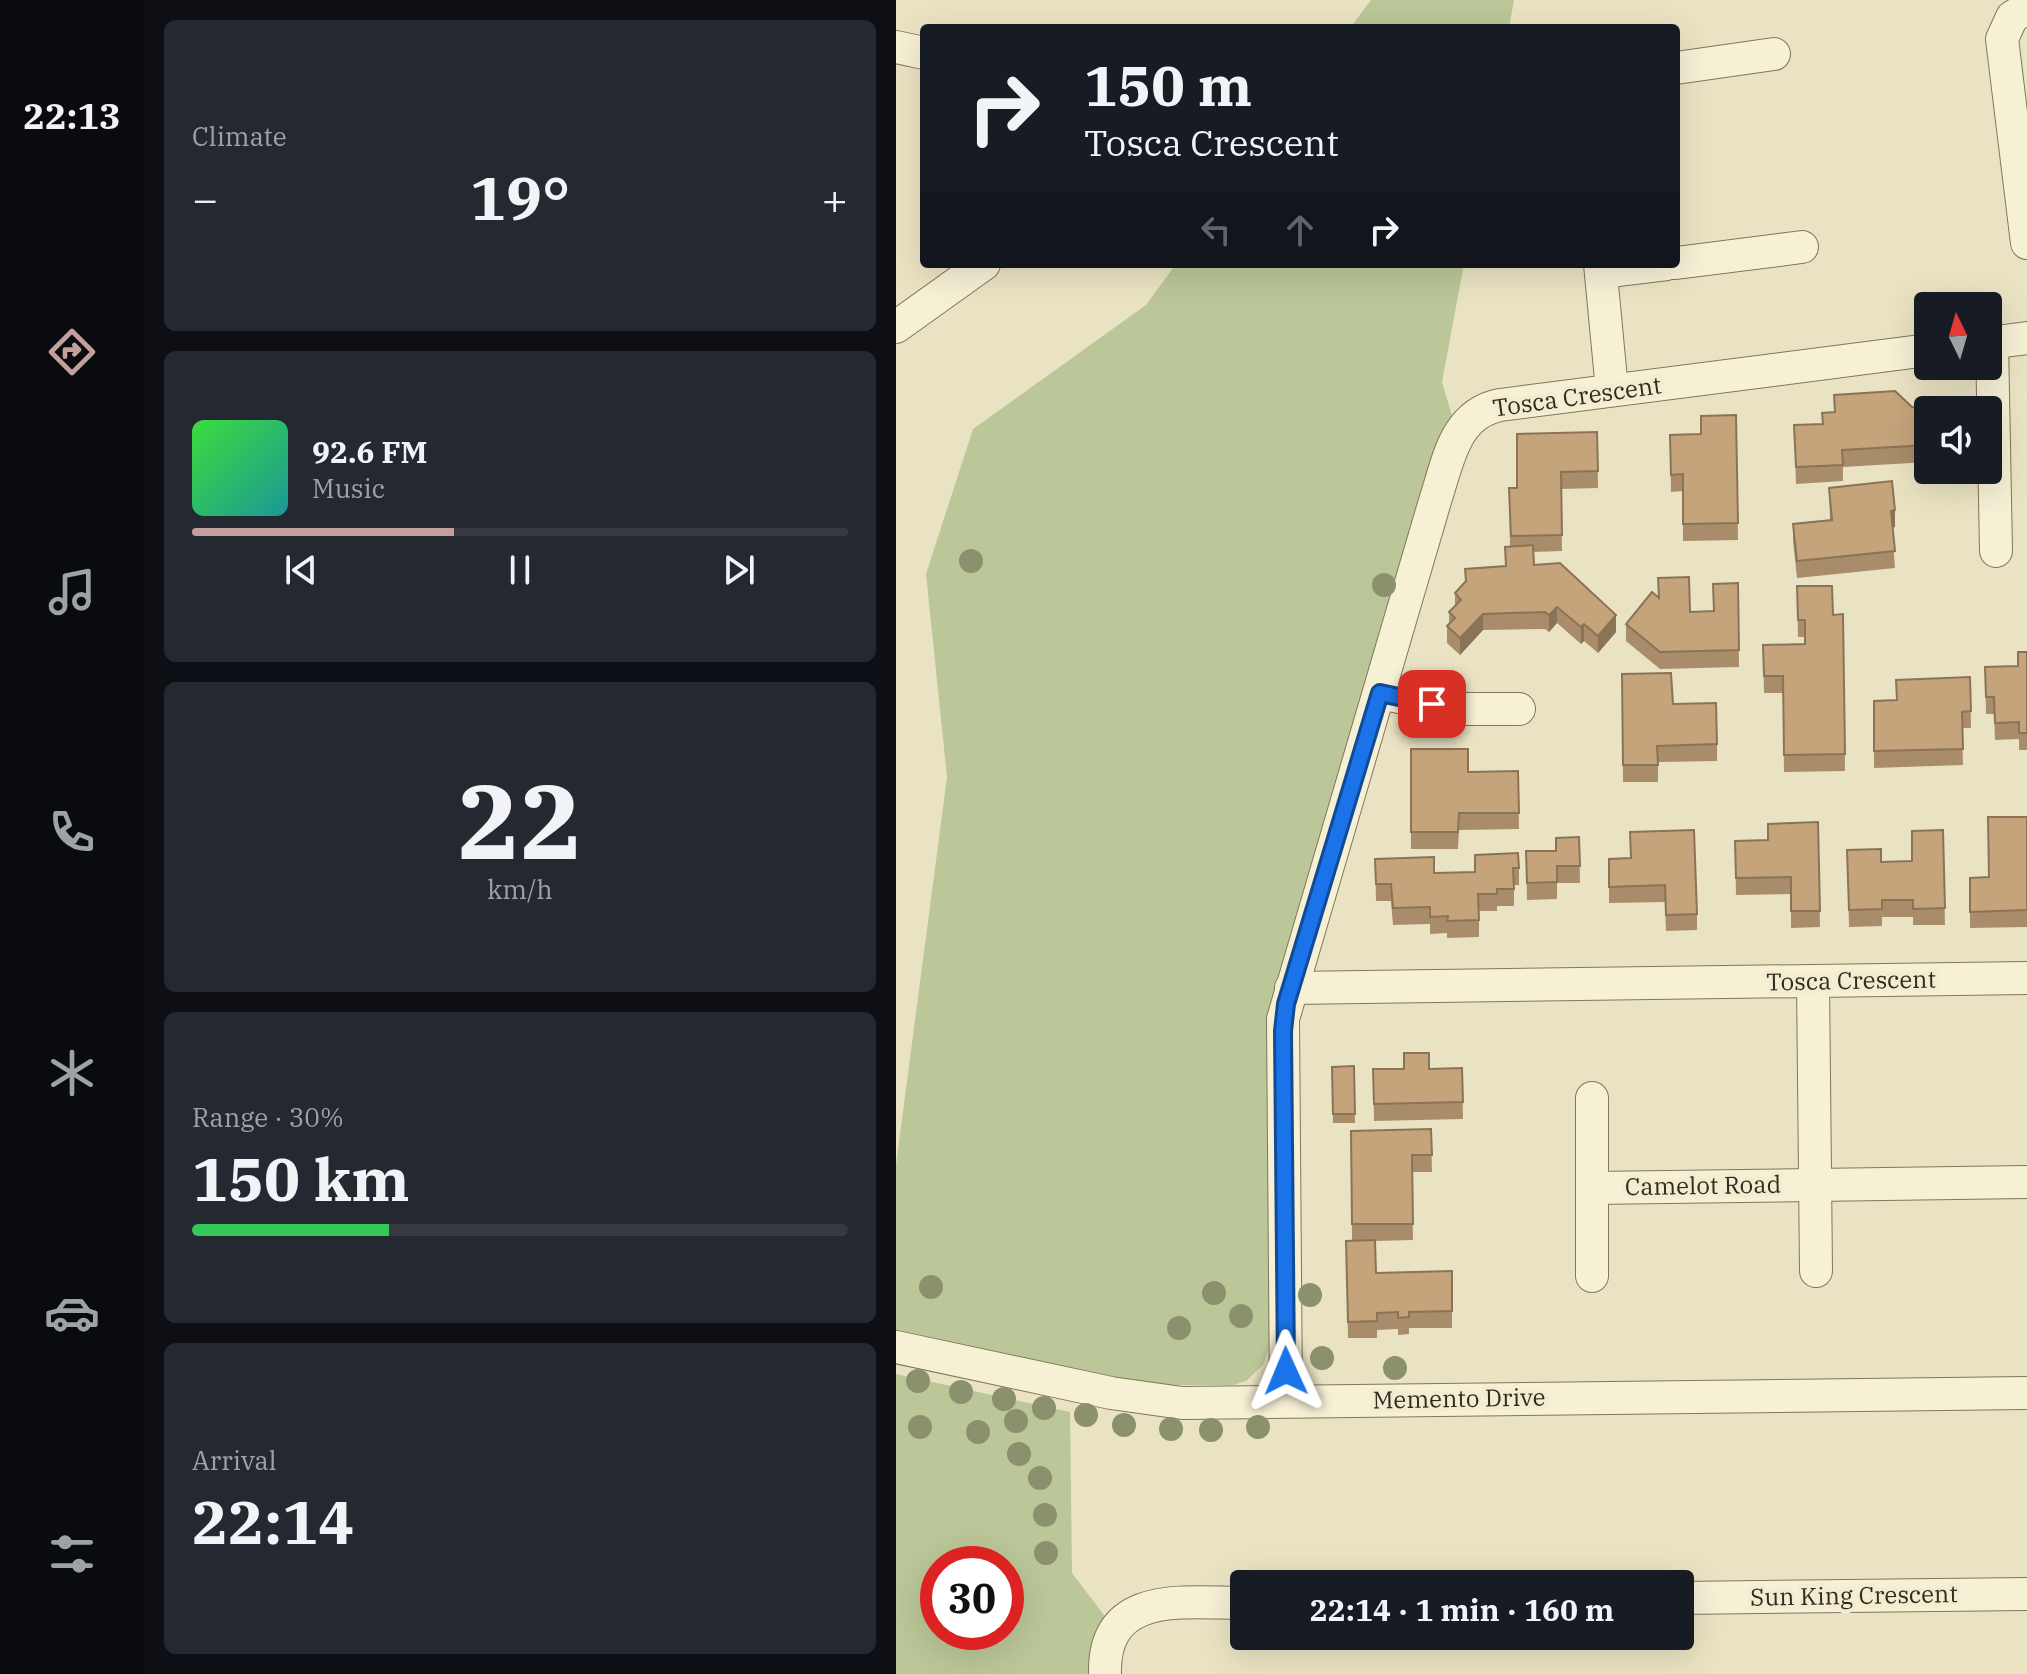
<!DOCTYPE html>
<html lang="en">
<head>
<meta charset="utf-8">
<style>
  body { margin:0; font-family:"IBM Plex Serif",serif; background:#242831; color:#f1f3f6; height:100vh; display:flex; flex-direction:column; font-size:30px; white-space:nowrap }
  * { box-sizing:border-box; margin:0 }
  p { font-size:26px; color:#9ea1a6 }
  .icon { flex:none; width:44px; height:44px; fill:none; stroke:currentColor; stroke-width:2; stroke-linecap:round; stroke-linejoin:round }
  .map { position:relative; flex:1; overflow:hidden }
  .panel { display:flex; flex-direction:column; gap:20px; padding:20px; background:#0d0f14; width:752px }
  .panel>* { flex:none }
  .top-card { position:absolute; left:24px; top:24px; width:760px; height:244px; border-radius:8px; box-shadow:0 8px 32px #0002; background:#171b24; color:#f1f3f6; overflow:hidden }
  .needle { width:52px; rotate:355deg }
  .controls { position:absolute; left:1018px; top:292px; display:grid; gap:16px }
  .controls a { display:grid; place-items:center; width:88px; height:88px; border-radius:8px; background:#171b24; box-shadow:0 8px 32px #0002; font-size:40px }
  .speed { position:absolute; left:24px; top:1546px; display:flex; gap:16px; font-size:40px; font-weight:700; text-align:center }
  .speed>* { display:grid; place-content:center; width:104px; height:104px; border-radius:50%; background:#171b24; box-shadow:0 8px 32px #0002; line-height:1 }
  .speed .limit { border:12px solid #d22; background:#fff; color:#111 }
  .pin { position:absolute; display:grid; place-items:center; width:68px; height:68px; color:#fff; margin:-34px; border-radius:16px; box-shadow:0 4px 12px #0006 }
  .me { position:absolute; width:88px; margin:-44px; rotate:359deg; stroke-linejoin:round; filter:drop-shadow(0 0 6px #0008) }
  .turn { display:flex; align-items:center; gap:28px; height:168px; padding:0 32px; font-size:36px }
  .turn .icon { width:104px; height:104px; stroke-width:2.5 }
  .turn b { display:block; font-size:56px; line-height:68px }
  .lanes { display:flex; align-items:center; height:76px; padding:0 32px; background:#0003; justify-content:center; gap:40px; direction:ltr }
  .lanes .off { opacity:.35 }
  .big { font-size:60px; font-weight:700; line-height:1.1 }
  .panel .card { flex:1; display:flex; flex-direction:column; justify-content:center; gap:12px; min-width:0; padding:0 28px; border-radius:12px; background:#242831 }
  .panel .dial { align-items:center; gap:0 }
  .dial b { font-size:104px; line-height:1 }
  .song { display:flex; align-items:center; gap:24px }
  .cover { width:96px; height:96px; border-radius:12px; background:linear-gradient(135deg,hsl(120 70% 55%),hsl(180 70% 35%)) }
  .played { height:8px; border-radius:4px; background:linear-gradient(90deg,#c4a09d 40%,#363941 40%) }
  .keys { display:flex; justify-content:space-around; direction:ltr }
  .heat { display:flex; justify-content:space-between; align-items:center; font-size:44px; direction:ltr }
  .charge { height:12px; border-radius:6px; background:linear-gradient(90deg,#34c759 30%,#363941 0) }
  .trip { position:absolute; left:334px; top:1570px; width:464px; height:80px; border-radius:8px; background:#171b24; box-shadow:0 8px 32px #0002; font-weight:700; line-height:80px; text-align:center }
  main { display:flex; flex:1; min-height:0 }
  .dock { display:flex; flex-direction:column; width:144px; justify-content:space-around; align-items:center; background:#090b0e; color:#9ea1a6 }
  .dock .icon { width:56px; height:56px }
  .dock .active { color:#c4a09d }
  .dock b { font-size:36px; color:#f1f3f6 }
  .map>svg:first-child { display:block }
</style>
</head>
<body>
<main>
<nav class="dock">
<b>22:13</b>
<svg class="icon active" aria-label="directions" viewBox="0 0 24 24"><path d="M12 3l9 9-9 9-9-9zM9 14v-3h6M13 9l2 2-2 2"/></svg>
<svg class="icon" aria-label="music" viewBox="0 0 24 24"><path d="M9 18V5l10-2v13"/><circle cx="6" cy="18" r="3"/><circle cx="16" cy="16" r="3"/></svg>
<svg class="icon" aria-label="phone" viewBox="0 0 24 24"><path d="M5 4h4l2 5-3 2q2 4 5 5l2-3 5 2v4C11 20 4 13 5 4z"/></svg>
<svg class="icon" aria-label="climate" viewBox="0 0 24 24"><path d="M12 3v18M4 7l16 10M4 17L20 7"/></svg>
<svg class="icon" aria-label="car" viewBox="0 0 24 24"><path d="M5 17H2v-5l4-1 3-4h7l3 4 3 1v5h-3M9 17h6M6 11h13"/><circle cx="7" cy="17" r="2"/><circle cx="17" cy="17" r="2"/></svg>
<svg class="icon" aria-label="filters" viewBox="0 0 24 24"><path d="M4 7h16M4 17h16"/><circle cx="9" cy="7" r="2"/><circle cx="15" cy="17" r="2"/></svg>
</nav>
<section class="panel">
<div class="card"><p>Climate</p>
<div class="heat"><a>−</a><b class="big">19°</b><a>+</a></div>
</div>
<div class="card">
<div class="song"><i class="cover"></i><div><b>92.6 FM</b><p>Music</p></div></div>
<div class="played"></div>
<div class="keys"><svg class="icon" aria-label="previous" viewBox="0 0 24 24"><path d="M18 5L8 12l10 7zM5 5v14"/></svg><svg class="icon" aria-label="pause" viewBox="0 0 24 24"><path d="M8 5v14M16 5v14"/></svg><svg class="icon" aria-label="next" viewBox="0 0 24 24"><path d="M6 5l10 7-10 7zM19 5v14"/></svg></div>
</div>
<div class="card dial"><b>22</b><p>km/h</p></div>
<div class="card"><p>Range · 30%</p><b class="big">150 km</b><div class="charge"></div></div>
<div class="card"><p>Arrival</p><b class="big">22:14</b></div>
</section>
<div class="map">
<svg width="1131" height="1674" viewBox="0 0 1131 1674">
  <rect width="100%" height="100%" fill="#eae3c3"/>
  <!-- green -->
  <g fill="#bbc798" fill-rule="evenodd">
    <path d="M475,0H618L613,28H454Z"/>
    <path d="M280,264H568L546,382L557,419L375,1016L371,1047L374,1345L367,1365L350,1381L337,1385H278L234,1380L0,1330V1165L51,777L30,574L77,429L250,305Z"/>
    <path d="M0,1374L174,1412L176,1573L211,1619L196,1652L194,1674H0ZM42,1564H110V1632H42Z"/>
  </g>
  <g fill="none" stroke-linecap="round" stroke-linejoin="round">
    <defs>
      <g id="minor">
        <path d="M1131,8L1116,17L1106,39L1131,243"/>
        <path d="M0,47L28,53"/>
        <path d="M780,68L878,54"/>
        <path d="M780,263L906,247"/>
        <path d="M704,264L716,390"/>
        <path d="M705,272L771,264"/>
        <path d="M0,327L88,264"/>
        <path d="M1096,342L1100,551"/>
        <path d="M1092,343L1131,338"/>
        <path d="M484,693L562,709H623"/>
        <path d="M917,981L920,1271"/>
        <path d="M395,988L1131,978"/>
        <path d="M696,1188L1131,1182"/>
        <path d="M696,1276V1098"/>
        <path d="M0,1347L215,1393L286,1403L1131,1393"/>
        <path d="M390,1401L387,1019L539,501C552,462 558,414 604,405L1032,350"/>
        <path d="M784,1598L1131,1594"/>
        <path d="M209,1674C207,1589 289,1603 348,1603"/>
      </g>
    </defs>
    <!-- minor casing -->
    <use href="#minor" stroke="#83755b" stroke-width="34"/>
    <!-- minor -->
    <use href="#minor" stroke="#f6f0d5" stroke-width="32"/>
  </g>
  <!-- trees -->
  <g fill="#8c916d">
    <circle cx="75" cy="561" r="12"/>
    <circle cx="488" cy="585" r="12"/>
    <circle cx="35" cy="1287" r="12"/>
    <circle cx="318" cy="1293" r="12"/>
    <circle cx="414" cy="1295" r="12"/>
    <circle cx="345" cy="1316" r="12"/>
    <circle cx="283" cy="1328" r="12"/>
    <circle cx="426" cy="1358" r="12"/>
    <circle cx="499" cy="1368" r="12"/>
    <circle cx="22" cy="1381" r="12"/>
    <circle cx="65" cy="1392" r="12"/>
    <circle cx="108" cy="1399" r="12"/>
    <circle cx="148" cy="1408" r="12"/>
    <circle cx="190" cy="1415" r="12"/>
    <circle cx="120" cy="1421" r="12"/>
    <circle cx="228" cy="1425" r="12"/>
    <circle cx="24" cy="1427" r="12"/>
    <circle cx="362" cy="1427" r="12"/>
    <circle cx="275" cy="1429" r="12"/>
    <circle cx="315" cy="1430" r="12"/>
    <circle cx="82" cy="1432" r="12"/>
    <circle cx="123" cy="1454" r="12"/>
    <circle cx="144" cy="1478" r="12"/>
    <circle cx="149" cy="1515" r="12"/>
    <circle cx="150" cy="1553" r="12"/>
  </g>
  <!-- wall -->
  <g fill="#a98d6a">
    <path d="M938,395L1032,445V462L947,467V481L900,484L898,425L926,424L938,412Z"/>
    <path d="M840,415L842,540L787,541V491L775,492L774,435L805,434Z"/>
    <path d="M701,432L702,488L665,489L666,551L637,552L638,565L720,632L702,653L688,641L685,644L661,623L653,632L649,629L587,630L564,655L551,643V626L553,624V612L559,607V593L569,582V569L609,566V547H614L613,488H621Z"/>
    <path d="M933,488L999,527H996L999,568L901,578L897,541V524L934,520Z"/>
    <path d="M762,578L794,612L817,611L842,583L843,667L764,669L730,641V624L763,597Z"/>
    <path d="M901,586L937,615L947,614L949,771L888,772L887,693H868L867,645L909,644V637H902Z"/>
    <path d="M1131,652V750H1123V739L1099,740L1098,714H1090L1089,667L1122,666Z"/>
    <path d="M726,674L777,704L821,744V761L762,762V782H727Z"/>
    <path d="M1074,677L1075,728H1066L1067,765L978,768V701L1000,700Z"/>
    <path d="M515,749L572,772L622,771L623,829L563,830L562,849H515Z"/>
    <path d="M1131,817V927L1074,928V878L1093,877Z"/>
    <path d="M922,822L924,927L895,928V894L840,895L839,841L872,840Z"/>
    <path d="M1047,830L1049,925H1017V917H986V926L953,927L951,850L985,862L1016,861Z"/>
    <path d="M734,832L801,914V930L770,931L769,902L713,903V859L734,858Z"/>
    <path d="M683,837L684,883H661V899L631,900L630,851H660Z"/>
    <path d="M479,859L538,873L579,872L623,868V885H618V906H601V911H583V937L551,938V933L534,934V924L497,925L495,901H480Z"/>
    <path d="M458,1066L459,1123H437L436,1067Z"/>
    <path d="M566,1068L567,1119L478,1121L477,1069Z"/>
    <path d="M535,1129L536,1172H516L517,1240L479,1241L480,1273L556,1271V1328H513V1334L502,1335V1329L481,1330V1338H452L450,1241H456L455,1131Z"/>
  </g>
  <!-- shaded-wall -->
  <g fill="#8a7356">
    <path d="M999,510V527L995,528V511Z"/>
    <path d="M661,607V623L653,632V615Z"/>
    <path d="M587,614V630L564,655V638Z"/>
    <path d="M720,615V632L702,653V636Z"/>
    <path d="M688,624V641L685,644V627Z"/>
  </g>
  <!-- building -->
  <g fill="#c5a47b" stroke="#8a7356" stroke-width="2">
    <path d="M999,391L1016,407L1029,406L1032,445L946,450L947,465L900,467L898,425L927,424L926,413L939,412L938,395Z"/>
    <path d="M840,415L842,523L787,524V474L775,475L774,435L805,434V416Z"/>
    <path d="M701,432L702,471L665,472L666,535L615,536L613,488H621V434Z"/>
    <path d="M996,481L999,510L995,511L999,551L901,561L897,524L936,520L933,488Z"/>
    <path d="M637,545L638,565L664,563L720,615L702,636L688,624L685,627L661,607L653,615L649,612L587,614L564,638L551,626L559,618L553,612L565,600L559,593L570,581L569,569L610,566L609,547Z"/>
    <path d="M793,577L794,612L818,611L817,584L842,583L843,650L764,652L730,624L756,592L763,598L762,578Z"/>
    <path d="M901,586H936L937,615L947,614L949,754L888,755L887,676H868L867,645L909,644V620H902Z"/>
    <path d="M1122,652H1131V733H1123V722L1099,723L1098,697H1090L1089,667L1122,666Z"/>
    <path d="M775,673L777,704L820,703L821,744L761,746L762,765H727L726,674Z"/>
    <path d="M1074,677L1075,711L1066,712L1067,749L978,751V701L1001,700L1000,680Z"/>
    <path d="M515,749H572V772L622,771L623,813H563L562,832H515Z"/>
    <path d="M1092,817H1131V910L1074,912V878L1093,877Z"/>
    <path d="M922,822L924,911H895V877L840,878L839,841L872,840V824Z"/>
    <path d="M798,830L801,914L770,915L769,885L713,887V859L735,858L734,832Z"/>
    <path d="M1047,830L1049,908L1017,909V900H986V909L953,910L951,850L985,849V862L1016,861V831Z"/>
    <path d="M683,837L684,866H661V882L631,883L630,851H660V838Z"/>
    <path d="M622,853L623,868H617L618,889H601V894H582L583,920L551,921L552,916L534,917V907L497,908L495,884H480L479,859L538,857V873L579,872V855Z"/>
    <path d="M508,1053H533V1069L566,1068L567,1102L478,1104L477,1069H508Z"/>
    <path d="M458,1066L459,1114H437L436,1067Z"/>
    <path d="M535,1129L536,1155H516L517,1224H456L455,1131Z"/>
    <path d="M479,1240L480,1273L556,1271V1311L513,1312V1317L502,1318V1312L481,1313V1321L452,1322L450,1241Z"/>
  </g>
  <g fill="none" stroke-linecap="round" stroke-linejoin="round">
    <defs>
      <path id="route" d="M390,1371L387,1031L390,1004L484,693L536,704"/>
    </defs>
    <!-- route casing -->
    <use href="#route" stroke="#114b97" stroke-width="20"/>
    <!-- route -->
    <use href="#route" stroke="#1a73e8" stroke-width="14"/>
  </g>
  <g text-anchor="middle" stroke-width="8" stroke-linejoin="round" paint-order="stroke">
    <!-- street labels -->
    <g font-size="24" fill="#342b1e" stroke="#f2edd1">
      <text transform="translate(681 397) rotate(-8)" y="8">Tosca Crescent</text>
      <text transform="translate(955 981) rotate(-1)" y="8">Tosca Crescent</text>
      <text transform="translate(807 1186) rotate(-1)" y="8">Camelot Road</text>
      <text transform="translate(563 1399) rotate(-1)" y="8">Memento Drive</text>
      <text transform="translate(958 1596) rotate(-1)" y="8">Sun King Crescent</text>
    </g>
  </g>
</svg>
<div class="controls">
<a><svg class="needle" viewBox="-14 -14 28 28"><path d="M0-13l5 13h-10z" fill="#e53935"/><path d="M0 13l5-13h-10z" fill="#9ea1a6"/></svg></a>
<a><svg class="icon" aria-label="sound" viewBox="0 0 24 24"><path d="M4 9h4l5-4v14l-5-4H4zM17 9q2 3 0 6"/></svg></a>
</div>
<div class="speed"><div class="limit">30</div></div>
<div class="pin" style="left:536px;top:704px;background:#d93025"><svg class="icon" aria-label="arrive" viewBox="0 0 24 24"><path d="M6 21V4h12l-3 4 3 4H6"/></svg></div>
<svg class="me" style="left:390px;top:1371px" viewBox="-20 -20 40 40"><path d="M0-17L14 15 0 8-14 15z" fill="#1a73e8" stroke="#fff" stroke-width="4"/></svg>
<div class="trip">22:14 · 1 min · 160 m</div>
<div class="top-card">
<div class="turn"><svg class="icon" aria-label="right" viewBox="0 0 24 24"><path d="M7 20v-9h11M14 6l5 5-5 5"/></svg><div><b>150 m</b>Tosca Crescent</div></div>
<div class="lanes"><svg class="icon off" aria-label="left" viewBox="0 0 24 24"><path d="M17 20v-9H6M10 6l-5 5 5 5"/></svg><svg class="icon off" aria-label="ahead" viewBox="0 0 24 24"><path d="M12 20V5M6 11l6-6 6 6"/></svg><svg class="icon" aria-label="right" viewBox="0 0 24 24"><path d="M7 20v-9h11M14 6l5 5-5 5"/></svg></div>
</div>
</div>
</main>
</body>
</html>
